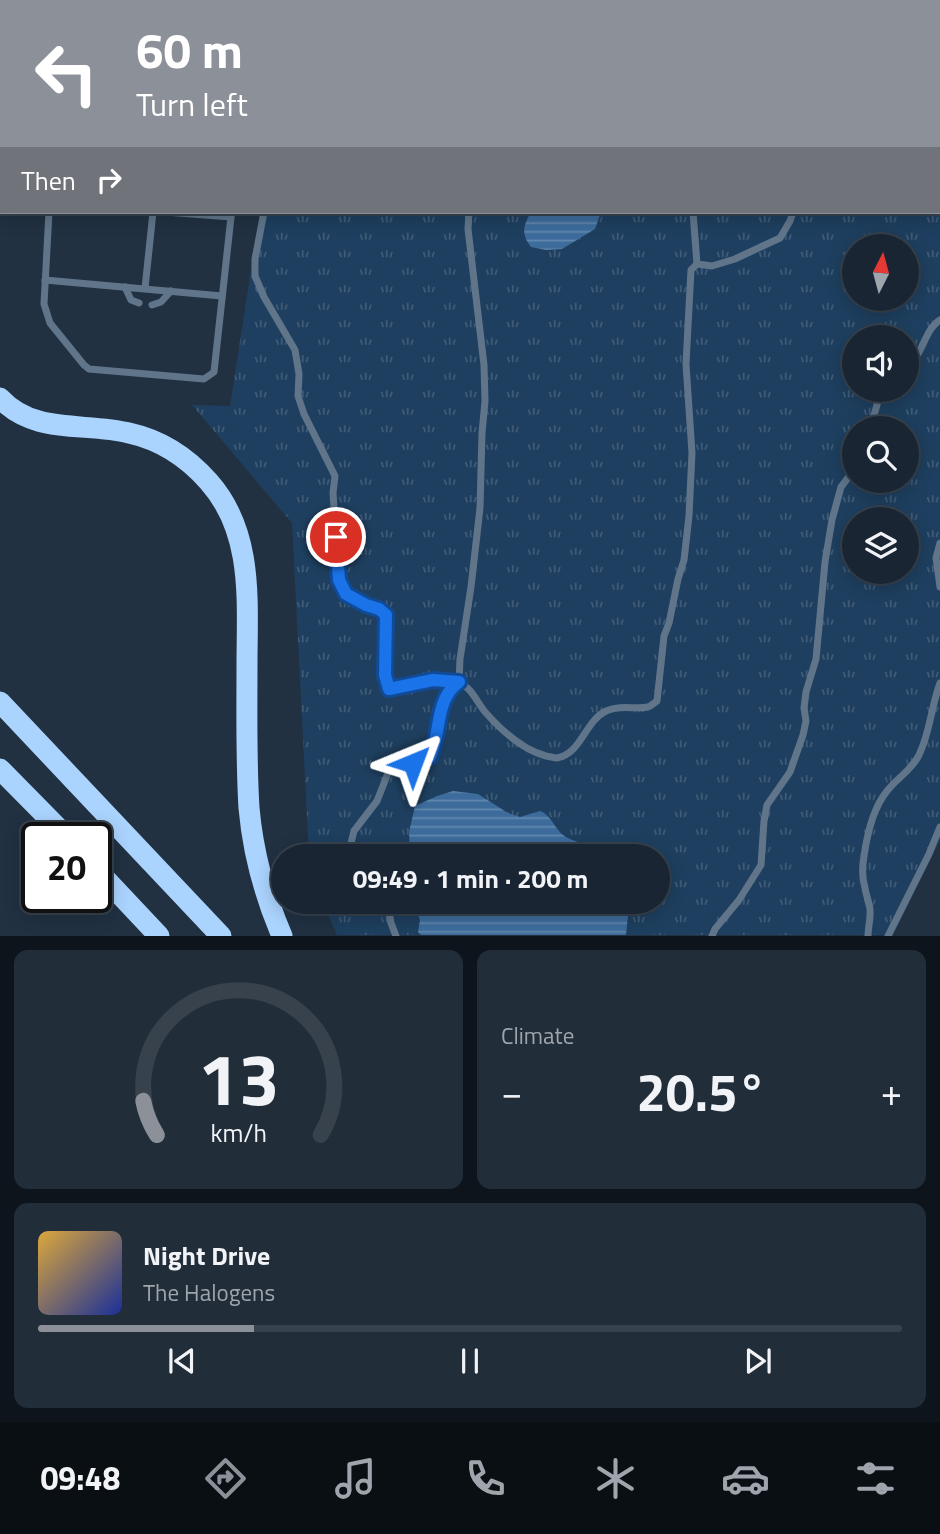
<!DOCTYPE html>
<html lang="en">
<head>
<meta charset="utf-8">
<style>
  body { margin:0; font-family:"Titillium Web",sans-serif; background:#222d3a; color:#f1f3f6; height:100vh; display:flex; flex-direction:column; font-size:26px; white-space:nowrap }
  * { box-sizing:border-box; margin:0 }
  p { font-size:23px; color:#9fa5ac }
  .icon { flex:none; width:38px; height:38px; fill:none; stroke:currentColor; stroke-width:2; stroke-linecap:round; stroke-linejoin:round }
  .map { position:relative; height:936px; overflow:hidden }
  .sheet { display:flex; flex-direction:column; gap:14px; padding:14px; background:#0e141c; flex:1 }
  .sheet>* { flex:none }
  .top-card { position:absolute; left:0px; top:0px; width:942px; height:214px; box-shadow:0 4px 18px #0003,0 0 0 2px #37424d; background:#8c9099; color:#fff; overflow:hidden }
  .needle { width:46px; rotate:6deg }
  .buttons { position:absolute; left:842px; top:234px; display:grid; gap:14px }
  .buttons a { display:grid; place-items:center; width:77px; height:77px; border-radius:50%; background:#192532; box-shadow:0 4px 18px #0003,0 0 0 2px #37424d; font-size:35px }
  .speed { position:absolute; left:21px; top:822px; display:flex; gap:14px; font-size:35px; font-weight:700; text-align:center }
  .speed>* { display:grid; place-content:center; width:91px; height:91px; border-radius:50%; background:#192532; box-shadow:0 4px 18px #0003,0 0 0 2px #37424d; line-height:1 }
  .speed .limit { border:4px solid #111; border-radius:10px; background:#fff; color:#111 }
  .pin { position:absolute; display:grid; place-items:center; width:60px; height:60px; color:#fff; margin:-30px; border:4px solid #fff; border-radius:50%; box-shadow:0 2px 7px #0007 }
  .me { position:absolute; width:77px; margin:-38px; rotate:44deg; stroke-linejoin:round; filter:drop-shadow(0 0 5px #0008) }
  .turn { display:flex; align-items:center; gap:24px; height:147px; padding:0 21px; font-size:32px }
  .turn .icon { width:91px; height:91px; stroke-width:2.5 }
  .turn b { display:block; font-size:49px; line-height:60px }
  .then { display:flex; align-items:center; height:66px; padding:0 21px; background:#0003; gap:14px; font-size:26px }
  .big { font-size:52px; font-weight:700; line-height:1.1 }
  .sheet .card { flex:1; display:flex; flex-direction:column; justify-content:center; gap:10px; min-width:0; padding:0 24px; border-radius:14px; background:#222d3a }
  .sheet .dial { align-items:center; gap:0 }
  .dial svg { height:182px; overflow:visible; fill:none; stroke:#37424d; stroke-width:7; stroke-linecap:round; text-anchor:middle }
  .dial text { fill:#f1f3f6; stroke:none }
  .song { display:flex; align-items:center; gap:21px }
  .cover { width:84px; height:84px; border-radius:10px; background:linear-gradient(135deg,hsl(40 70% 55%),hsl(230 70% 35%)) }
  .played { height:7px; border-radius:4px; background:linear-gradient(90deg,#8c9099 25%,#37424d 25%) }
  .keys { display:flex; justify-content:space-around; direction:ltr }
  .heat { display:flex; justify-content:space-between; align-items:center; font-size:38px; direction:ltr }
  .sheet .tiles { flex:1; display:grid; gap:14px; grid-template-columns:1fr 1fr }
  .card:last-child { grid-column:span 2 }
  .trip { position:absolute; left:271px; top:844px; width:399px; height:70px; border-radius:35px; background:#192532; box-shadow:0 4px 18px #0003,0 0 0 2px #37424d; font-weight:700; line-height:70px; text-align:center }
  .menu { display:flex; height:112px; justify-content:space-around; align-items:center; background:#0a0f14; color:#9fa5ac }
  .menu .icon { width:49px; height:49px }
  .menu .active { color:#8c9099 }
  .menu b { font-size:32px; color:#f1f3f6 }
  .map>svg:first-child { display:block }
</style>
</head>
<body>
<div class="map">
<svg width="940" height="936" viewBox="0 0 940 936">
  <defs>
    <pattern id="grass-tufts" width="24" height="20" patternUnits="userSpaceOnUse" patternTransform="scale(1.75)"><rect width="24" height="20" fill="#1e3f5f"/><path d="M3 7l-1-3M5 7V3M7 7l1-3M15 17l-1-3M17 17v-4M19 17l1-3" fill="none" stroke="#3f5b77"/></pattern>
    <pattern id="water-rules" width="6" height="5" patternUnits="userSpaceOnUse" patternTransform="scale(1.75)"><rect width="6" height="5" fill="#3d6c9c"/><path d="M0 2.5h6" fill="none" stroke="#6288af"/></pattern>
  </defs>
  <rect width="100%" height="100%" fill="#213142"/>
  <!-- grass -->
  <g fill="url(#grass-tufts)" fill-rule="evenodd">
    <rect x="292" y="0" width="285" height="2"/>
    <path d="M940,152V840L893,935H337L322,901H658V856H309L292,523L192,405L230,406L260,212H940ZM854,247H906V299H854ZM854,338H906V390H854ZM854,429H906V481H854ZM854,520H906V572H854Z"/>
  </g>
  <!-- water -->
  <g fill="url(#water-rules)">
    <path d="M531,212H601L595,229L562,249L546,250L531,247C521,234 523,226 531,212Z"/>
    <path d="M453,791L478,794L508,813L520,817L540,811C553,816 555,832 568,838C584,846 604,845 618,856H410L409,832L415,806L437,796Z"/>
    <path d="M413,901H628V916L626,935H421L418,932L420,920Z"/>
  </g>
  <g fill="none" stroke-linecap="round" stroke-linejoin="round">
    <!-- service -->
    <g stroke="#60758a" stroke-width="7">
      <path d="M166,0V2"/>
      <path d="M67,2V0"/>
      <path d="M304,2L305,0"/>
      <path d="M467,2V0"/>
      <path d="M0,4L2,5"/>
      <path d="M0,65L2,63"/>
      <path d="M49,212L44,304L50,323L84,365L89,369L204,379L214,372L231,217"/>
      <path d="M165,212L231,217V212"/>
      <path d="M264,212L255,259V276L264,297L295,350L299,374L298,396L304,414L335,476L333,493L339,580L346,594L366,605L379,609L386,615L385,675L389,689C410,686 437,675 458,682C472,687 477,703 486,713C502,731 522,750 546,756C547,756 555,758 557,758C581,754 585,721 606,711C622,704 635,710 648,707C651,706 654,703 657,701L664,636L669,623L678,579L684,560L689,516L692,453L686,364L691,270L697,264L693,212"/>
      <path d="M697,264L712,266L735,259L780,238L790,221L793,212"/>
      <path d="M45,280L222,296"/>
      <path d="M125,287L131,300L139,303"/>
      <path d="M145,288L153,212"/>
      <path d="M152,305L161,302L171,291"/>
      <path d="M906,367C910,363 915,358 918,354C925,342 928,328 940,320"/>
      <path d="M870,429L879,398L885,390"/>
      <path d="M940,543L936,558L940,587"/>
      <path d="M355,856L353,853L351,843L354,831L377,801L388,773L395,767L413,763L430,757C441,733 435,699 459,682L460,659L471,587L480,508L482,433L485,401L484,365L468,229L469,212"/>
      <path d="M387,901L391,923L396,936"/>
      <path d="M712,936L715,929L739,900L761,865L764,821L767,805L790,772L803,735L806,721L804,708L806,692L816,659L825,562L832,520L841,487L854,470"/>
      <path d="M868,936C868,926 871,919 870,909C869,902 866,895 865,888C862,878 862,867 864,856C867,835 873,808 887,791C897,778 912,770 919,755C930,733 931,707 940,683"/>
      <path d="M888,936L929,854L940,827"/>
    </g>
    <!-- minor -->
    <path stroke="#60758a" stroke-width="14" d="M737,2V0"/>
    <!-- motorway -->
    <g stroke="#aad3fd" stroke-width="21">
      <path d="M0,398C34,435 85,422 129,433C161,440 188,458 209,482C254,533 247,601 247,665C247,712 246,760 249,808C253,853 264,894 282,936"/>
      <path d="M0,702L221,936"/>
      <path d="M0,769L68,838"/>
      <path d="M96,869L159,936"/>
    </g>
  </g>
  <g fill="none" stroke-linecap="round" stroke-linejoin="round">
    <defs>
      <path id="route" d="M336,537L339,580L346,594L366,605L379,609L386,615L385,675L389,689L433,680L459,682C435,698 441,734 430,757L413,763"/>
    </defs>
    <!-- route casing -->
    <use href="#route" stroke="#114b97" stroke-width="18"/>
    <!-- route -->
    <use href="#route" stroke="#1a73e8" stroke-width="12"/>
  </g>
</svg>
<div class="buttons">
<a><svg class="needle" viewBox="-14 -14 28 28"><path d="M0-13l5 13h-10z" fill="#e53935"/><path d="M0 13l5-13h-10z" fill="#9fa5ac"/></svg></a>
<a><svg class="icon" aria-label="sound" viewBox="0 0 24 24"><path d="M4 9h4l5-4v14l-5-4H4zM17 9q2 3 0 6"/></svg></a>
<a><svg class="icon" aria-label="search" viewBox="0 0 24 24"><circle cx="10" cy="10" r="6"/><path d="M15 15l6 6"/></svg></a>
<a><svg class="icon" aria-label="layers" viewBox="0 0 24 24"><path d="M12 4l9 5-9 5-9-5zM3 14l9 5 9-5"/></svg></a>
</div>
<div class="speed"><div class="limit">20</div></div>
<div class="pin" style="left:336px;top:537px;background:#d93025"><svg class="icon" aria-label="arrive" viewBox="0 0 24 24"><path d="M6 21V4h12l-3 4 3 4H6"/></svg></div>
<svg class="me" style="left:413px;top:763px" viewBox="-20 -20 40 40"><path d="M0-17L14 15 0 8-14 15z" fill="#1a73e8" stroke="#fff" stroke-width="4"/></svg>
<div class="trip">09:49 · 1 min · 200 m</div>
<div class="top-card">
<div class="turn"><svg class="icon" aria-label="left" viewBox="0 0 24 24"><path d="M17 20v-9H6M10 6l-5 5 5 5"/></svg><div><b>60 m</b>Turn left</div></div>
<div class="then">Then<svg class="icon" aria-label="right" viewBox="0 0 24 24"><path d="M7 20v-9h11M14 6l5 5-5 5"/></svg></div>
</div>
</div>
<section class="sheet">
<div class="tiles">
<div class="card dial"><svg viewBox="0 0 100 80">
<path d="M14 69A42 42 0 1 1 86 69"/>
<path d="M14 69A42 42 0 0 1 8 54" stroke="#8c9099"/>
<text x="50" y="56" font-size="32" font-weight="700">13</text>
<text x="50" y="72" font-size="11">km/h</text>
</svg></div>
<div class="card"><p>Climate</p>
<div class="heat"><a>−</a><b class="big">20.5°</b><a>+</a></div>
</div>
<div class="card">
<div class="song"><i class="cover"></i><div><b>Night Drive</b><p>The Halogens</p></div></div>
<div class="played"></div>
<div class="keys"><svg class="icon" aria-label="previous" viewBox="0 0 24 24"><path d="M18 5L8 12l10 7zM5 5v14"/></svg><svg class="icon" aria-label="pause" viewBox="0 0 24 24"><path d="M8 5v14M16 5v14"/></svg><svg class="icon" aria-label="next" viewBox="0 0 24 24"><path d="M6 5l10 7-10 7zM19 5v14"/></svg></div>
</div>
</div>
</section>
<nav class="menu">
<b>09:48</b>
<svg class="icon active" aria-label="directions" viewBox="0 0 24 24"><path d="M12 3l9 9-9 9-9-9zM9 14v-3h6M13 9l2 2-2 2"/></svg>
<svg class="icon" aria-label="music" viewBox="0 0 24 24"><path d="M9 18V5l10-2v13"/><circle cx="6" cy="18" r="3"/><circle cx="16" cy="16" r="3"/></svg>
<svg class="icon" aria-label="phone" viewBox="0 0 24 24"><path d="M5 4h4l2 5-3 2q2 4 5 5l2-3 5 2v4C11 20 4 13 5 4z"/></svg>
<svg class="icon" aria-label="climate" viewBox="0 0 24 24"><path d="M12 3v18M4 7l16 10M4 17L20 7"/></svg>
<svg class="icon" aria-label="car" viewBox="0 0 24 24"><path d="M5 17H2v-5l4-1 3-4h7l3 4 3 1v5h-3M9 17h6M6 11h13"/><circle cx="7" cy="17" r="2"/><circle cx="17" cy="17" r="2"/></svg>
<svg class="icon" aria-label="filters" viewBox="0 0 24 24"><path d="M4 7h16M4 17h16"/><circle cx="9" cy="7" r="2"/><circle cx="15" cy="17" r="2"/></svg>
</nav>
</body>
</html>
